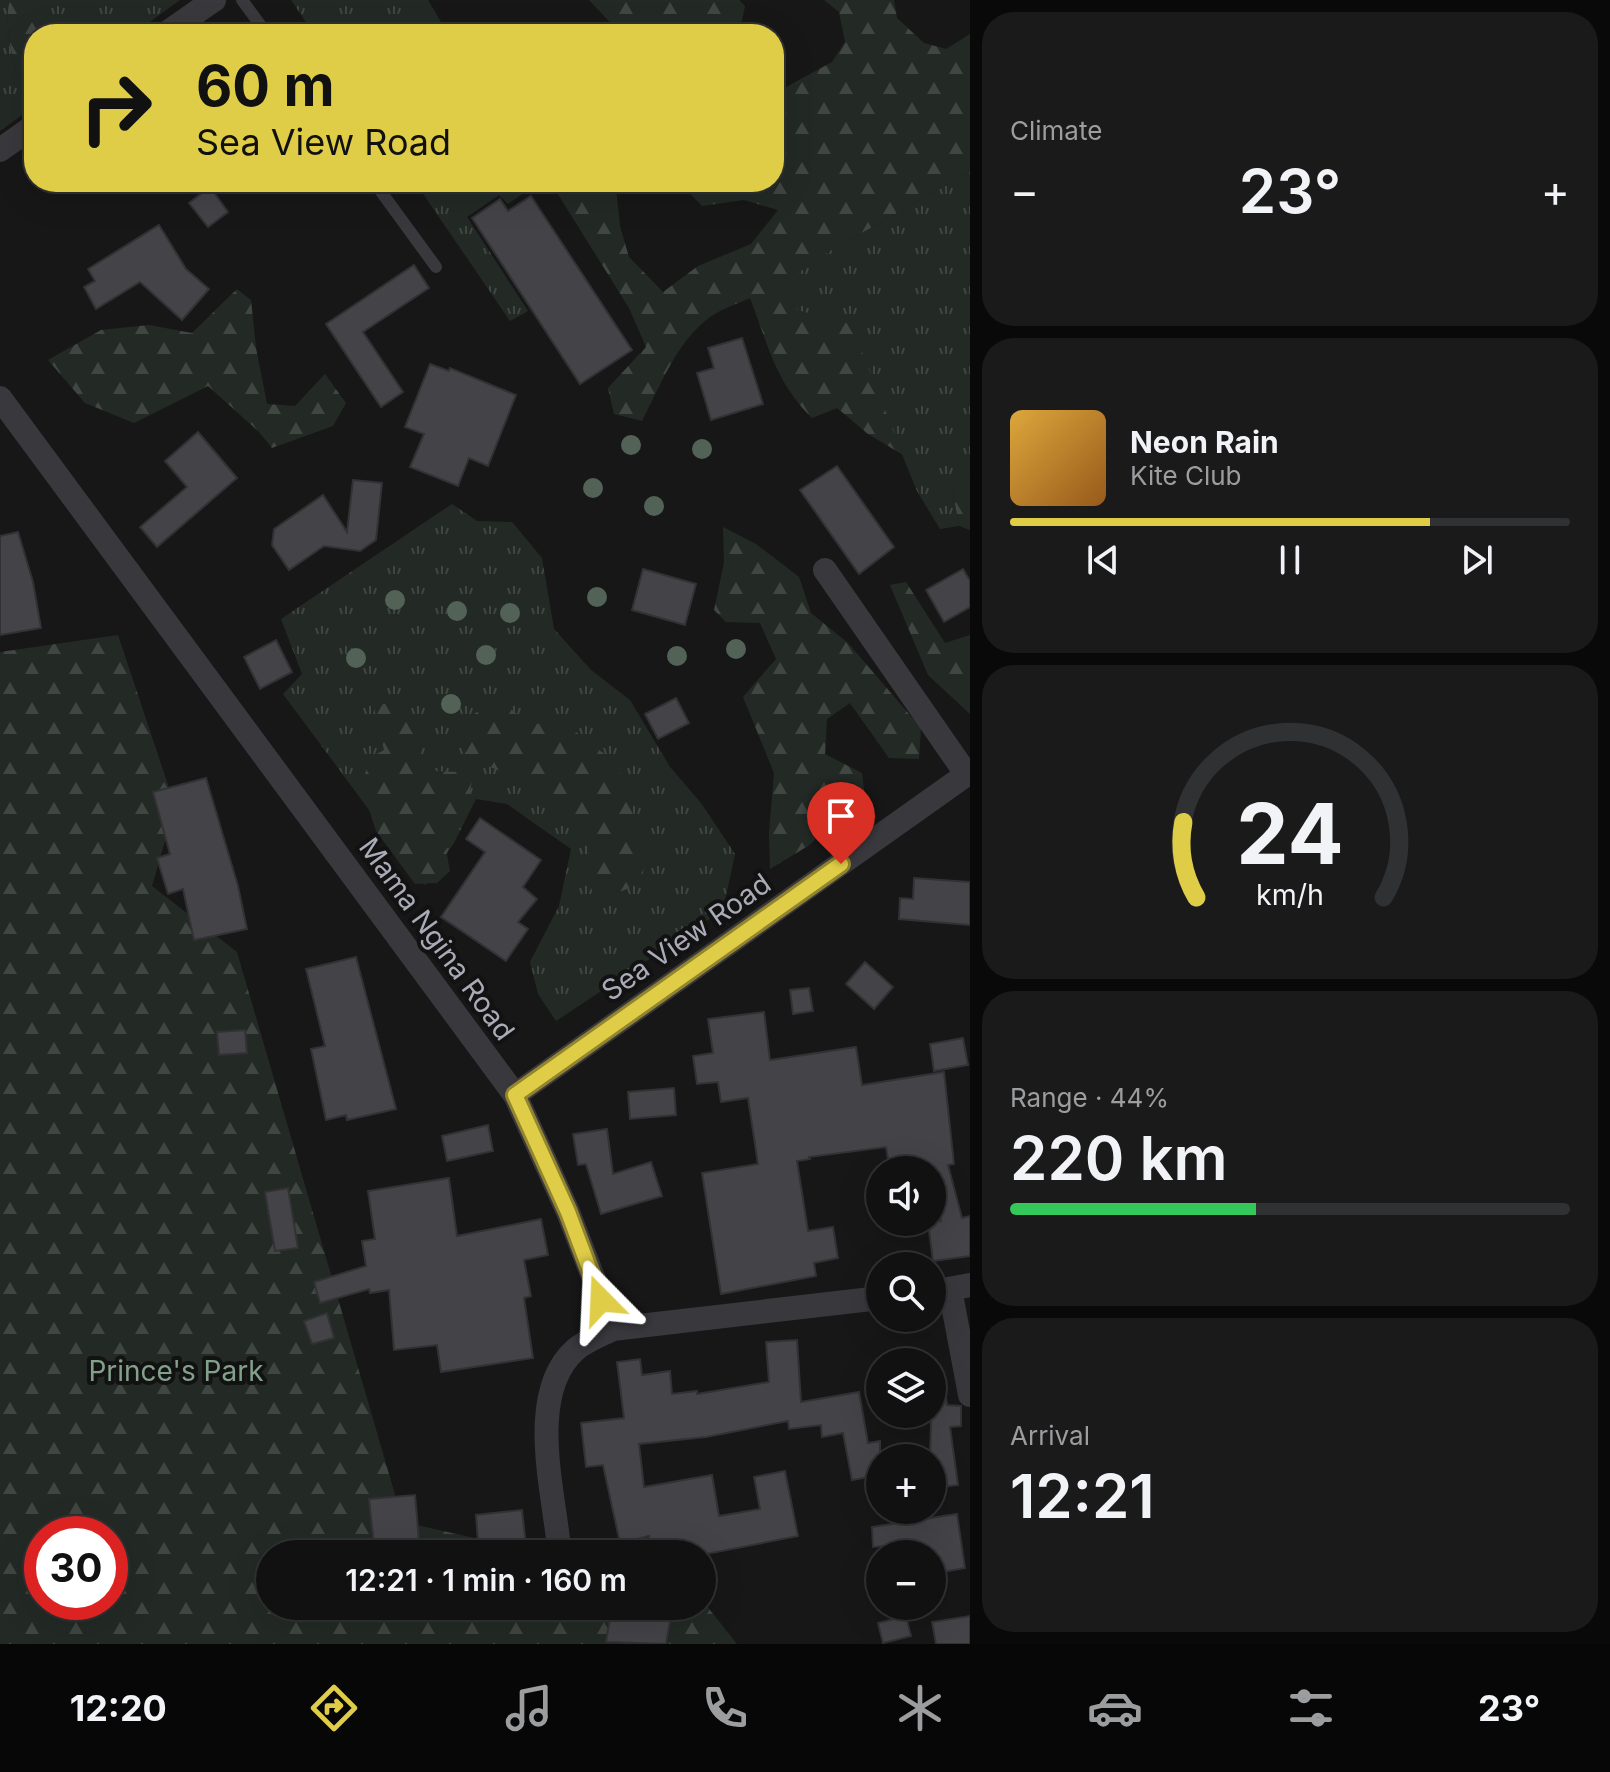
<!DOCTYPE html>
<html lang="en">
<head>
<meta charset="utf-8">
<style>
  body { margin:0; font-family:Inter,sans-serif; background:#1a1a1b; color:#f1f3f6; height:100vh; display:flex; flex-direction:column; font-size:30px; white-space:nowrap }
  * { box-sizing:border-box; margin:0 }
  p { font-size:26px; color:#9c9d9f }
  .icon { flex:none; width:44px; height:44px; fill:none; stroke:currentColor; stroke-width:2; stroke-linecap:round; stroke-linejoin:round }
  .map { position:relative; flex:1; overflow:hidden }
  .details { display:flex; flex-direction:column; gap:12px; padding:12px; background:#09090a; width:640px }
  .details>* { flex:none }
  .banner { position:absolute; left:24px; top:24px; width:760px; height:168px; border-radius:32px; box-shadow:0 8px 32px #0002,0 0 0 2px #303132; background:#e0cd47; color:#111; overflow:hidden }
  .controls { position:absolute; left:866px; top:1156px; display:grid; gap:16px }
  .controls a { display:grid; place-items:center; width:80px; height:80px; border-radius:50%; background:#111112; box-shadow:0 8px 32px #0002,0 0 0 2px #303132; font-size:40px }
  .speed { position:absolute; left:24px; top:1516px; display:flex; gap:16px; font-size:40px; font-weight:700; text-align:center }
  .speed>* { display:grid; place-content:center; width:104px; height:104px; border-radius:50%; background:#111112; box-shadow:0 8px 32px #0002,0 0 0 2px #303132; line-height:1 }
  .speed .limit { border:12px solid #d22; background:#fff; color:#111 }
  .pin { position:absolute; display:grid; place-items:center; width:68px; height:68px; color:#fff; margin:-82px -34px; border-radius:50% 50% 50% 0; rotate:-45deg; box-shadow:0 0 8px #0007 }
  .pin .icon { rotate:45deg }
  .me { position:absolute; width:88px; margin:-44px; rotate:339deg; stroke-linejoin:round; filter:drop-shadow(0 0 6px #0008) }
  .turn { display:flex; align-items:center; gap:28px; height:168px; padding:0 40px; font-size:36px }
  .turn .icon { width:104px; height:104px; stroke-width:2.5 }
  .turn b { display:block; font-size:56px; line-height:68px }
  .big { font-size:60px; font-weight:600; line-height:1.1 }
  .details .tile { flex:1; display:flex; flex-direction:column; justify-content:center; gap:12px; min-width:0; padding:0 28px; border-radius:32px; background:#1a1a1b }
  .details .dial { align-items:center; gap:0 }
  .dial svg { height:208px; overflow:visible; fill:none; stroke:#303132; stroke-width:7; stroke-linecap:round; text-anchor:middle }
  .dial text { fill:#f1f3f6; stroke:none }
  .song { display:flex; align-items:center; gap:24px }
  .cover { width:96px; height:96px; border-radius:12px; background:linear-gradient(135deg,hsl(40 70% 55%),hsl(30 70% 35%)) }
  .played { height:8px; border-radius:4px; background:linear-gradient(90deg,#e0cd47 75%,#303132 75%) }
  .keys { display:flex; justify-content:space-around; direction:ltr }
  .heat { display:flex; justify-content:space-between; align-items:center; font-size:44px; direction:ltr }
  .charge { height:12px; border-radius:6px; background:linear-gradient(90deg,#34c759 44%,#303132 0) }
  .trip { position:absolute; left:256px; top:1540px; width:460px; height:80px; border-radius:40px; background:#111112; box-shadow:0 8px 32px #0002,0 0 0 2px #303132; font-weight:600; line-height:80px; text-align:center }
  .dock { display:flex; height:128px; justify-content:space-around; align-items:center; background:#070707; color:#9c9d9f }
  .dock .icon { width:56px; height:56px }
  .dock .selected { color:#e0cd47 }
  .dock b { font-size:36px; color:#f1f3f6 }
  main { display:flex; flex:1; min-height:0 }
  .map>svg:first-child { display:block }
</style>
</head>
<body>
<main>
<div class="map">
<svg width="970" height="1644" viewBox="0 0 970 1644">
  <defs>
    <pattern id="grass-tufts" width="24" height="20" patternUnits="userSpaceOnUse" patternTransform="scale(2)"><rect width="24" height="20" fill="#232a25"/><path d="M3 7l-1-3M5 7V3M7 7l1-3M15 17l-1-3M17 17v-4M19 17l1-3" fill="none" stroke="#404642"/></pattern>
    <pattern id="forest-firs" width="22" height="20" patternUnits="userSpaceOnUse" patternTransform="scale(2)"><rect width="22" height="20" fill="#232a25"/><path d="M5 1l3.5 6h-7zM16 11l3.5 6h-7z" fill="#404642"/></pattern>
  </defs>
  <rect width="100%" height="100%" fill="#171718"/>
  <!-- grass -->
  <g fill="url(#grass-tufts)">
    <path d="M0,0H9C5,29 11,54 19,81L34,75V106L0,131Z"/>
    <path d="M33,0H180L133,34H60V31Z"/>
    <path d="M291,0H428L448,34H314Z"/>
    <path d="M970,172V474L953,493L959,526L940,529L917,491L877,393L797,310L787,283L812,261Z"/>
    <path d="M415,182H521L525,192L508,204L499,195L467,217L528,311L510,321Z"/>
    <path d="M452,504L477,521L512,522L542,558L554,629L591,670L630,700L670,767L701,803L735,854L723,910L556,1021L538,994L530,962L559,906L571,849L507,804L476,799L454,843L425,885L283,694L302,674L281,619Z"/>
  </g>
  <!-- forest -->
  <g fill="url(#forest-firs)" fill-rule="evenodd">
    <path d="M9,0H33L61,31L60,34H34V75L19,82C11,54 5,29 9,0Z"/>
    <path d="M589,0H739L745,6L739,34H621Z"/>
    <path d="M824,0H894L897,18L924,43L946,49L970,34V172L812,261L788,283L797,310L851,324L903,455L868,434L837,408L812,418C775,382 768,344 750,298C737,304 721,309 710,317C677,341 660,386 642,421L614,414L608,388L646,347L629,308L554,188C575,183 595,178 616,188L620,226L629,257L663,292L698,266L751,244L778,210L744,200L702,206L679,182H774V98L788,86L832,62L845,42L839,12Z"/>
    <path d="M237,289L251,300L256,348L267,404L295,406L325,374L346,403L333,426L272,448L259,432L208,386L134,423L85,403L48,360L101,330L149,325L192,333Z"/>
    <path d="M970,474V530L959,526L953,493Z"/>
    <path d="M723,527L756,544L799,577L811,613L848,643L921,728L919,759L889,758L850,703L827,719L825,754L862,773L868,823L828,828L808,846L770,869L769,833L774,773L743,697L776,659L760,623L726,622L714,610L724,563Z"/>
    <path d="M906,582L945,643L970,635V714L928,675L890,585Z"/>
    <path d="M118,635L175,806L152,886L237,952L403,1522L546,1554H270V1606H702V1600L737,1644H0V652ZM42,1534H110V1602H42Z"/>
    <path d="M387,703L415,718L422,741L418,757L433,771L460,772L473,776L468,800L458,815L439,814L450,871L437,883L415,884L376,831L361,785L371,757L384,750L374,707Z"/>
    <path d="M504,704L526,721L576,732L616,763L648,855L640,883L622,891L594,893L583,876C585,866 591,849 589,839C576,793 508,775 469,759L461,743L475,713Z"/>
  </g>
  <!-- building -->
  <g fill="#444448" stroke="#323134" stroke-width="2">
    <path d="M210,187L228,212L208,227L189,203Z"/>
    <path d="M531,196L632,350L580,384L472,218L500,199L508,211Z"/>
    <path d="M159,225L186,269L209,289L182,320L140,282L96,309L84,287L95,281L88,269Z"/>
    <path d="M414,265L429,288L363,332L403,392L381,407L326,324Z"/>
    <path d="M742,338L763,404L711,420L697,373L714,368L708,348Z"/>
    <path d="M430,364L449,371L450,368L516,395L488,466L469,458L458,486L410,467L424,434L405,427Z"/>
    <path d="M198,432L237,478L157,547L140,527L187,487L165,461Z"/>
    <path d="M837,466L894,547L859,574L800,490Z"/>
    <path d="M353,480L382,483L376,540L360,551L324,546L289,570L272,545L274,529L323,495L347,532Z"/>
    <path d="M18,532L33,582L41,628L0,635V536Z"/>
    <path d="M643,569L696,584L685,625L632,610Z"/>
    <path d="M963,569L970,581V607L944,622L926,590Z"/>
    <path d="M276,640L292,672L260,689L244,657Z"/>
    <path d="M676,698L689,723L658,739L645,714Z"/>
    <path d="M206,778L238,886L247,929L194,940L183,889L168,894L157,858L170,854L153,792Z"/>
    <path d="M480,818L541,860L523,887L537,899L518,922L528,929L506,961L441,917L485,852L466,839Z"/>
    <path d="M914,878L970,882V925L899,919L900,898L913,899Z"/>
    <path d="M356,957L396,1109L347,1120L346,1115L326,1120L311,1049L325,1046L306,969Z"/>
    <path d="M865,962L893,987L874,1009L846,984Z"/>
    <path d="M809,988L813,1011L793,1014L790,990Z"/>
    <path d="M764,1012L770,1060L856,1047L862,1085L944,1072L954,1164L948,1165L962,1218L970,1216V1256L933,1261L928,1223L941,1221L932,1185V1170L921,1166L890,1170L886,1147L809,1157L810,1159L797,1161L808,1231L833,1227L838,1258L814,1263L816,1276L721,1294L702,1173L758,1164L748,1098L721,1102L718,1082L697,1084L693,1056L713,1053L708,1019Z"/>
    <path d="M245,1030L247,1053L219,1055L217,1032Z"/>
    <path d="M963,1038L968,1065L934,1071L930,1044Z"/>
    <path d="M674,1088L676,1115L630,1119L628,1092Z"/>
    <path d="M488,1125L493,1151L447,1161L442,1136Z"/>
    <path d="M607,1129L613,1174L651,1162L662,1196L601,1214L586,1164L578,1165L573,1134Z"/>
    <path d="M449,1178L457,1236L541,1219L548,1255L524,1260L531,1296L524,1298L533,1358L441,1372L437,1345L394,1350L389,1290L370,1293L369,1289L320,1303L314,1282L366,1266L362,1241L375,1239L368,1191Z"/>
    <path d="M288,1188L298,1248L275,1251L265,1192Z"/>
    <path d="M327,1313L334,1338L312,1344L304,1321Z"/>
    <path d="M797,1340L801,1402L859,1392L868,1443L880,1441V1475L852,1480L843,1433L822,1437L821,1425L789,1429L788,1421L706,1437L639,1444L644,1487L712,1475L719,1516L760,1509L754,1477L785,1471L798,1536L706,1554H652L649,1536L620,1543L603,1465L586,1467L581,1423L624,1418L617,1362L640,1359L642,1375L670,1371L672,1394L697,1391V1394L769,1382L766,1342Z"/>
    <path d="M945,1391L947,1405L961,1406V1426L950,1427L958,1485L934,1488L930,1455L932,1392Z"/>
    <path d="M415,1495L419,1541L374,1546L369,1499Z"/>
    <path d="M522,1510L527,1554H479L476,1515Z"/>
    <path d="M957,1514L965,1568L932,1574V1554H912L910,1544L873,1547L872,1527Z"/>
    <path d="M612,1606L671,1616L666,1644L606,1642Z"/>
    <path d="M906,1616L911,1636L883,1643L878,1623Z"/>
    <path d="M970,1616V1644H936L932,1622Z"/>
  </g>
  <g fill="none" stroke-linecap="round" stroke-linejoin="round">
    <!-- service -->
    <g stroke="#38383d" stroke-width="12">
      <path d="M242,0L267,34"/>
      <path d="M374,182L436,267"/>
    </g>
    <!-- minor -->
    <g stroke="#38383d" stroke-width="24">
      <path d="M165,34L214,0"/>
      <path d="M0,150L34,126"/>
      <path d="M0,398L515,1095L568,1212L613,1329L880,1298"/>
      <path d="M825,570L967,775"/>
      <path d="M515,1095L970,772"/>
      <path d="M950,1289L970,1395"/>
      <path d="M932,1292L970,1285"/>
      <path d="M558,1539C552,1485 528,1392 575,1350C585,1341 601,1335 613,1329"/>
    </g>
  </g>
  <!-- trees -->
  <g fill="#526257">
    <circle cx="631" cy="445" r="10"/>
    <circle cx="702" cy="449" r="10"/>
    <circle cx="593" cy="488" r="10"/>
    <circle cx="654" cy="506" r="10"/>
    <circle cx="597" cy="597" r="10"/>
    <circle cx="395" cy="600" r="10"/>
    <circle cx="457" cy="611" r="10"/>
    <circle cx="510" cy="613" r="10"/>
    <circle cx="736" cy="649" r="10"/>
    <circle cx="486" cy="655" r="10"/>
    <circle cx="677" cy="656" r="10"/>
    <circle cx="356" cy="658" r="10"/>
    <circle cx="451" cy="704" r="10"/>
  </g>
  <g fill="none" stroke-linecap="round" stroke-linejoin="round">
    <defs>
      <path id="route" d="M601,1300L568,1212L515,1095L841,864"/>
    </defs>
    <!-- route casing -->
    <use href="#route" stroke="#92852e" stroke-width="20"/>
    <!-- route -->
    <use href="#route" stroke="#e0cd47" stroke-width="14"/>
  </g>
  <g text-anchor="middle" stroke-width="8" stroke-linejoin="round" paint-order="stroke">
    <!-- street labels -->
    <g font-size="28" fill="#aaabb7" stroke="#121213">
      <text transform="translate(686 937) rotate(-35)" y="10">Sea View Road</text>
      <text transform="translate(437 939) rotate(54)" y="10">Mama Ngina Road</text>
    </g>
    <!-- park labels -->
    <g font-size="28" fill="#83a08b" stroke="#121213">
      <text x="176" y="1381">Prince's Park</text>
    </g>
  </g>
</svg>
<div class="controls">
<a><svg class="icon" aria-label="sound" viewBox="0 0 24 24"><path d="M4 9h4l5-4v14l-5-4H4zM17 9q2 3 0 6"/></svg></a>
<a><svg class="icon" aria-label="search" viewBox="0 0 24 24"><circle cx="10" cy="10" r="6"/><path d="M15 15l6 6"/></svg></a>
<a><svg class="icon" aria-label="layers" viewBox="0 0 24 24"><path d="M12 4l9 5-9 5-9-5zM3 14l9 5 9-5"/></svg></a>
<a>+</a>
<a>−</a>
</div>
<div class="speed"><div class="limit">30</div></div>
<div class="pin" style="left:841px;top:864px;background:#d93025"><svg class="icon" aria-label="arrive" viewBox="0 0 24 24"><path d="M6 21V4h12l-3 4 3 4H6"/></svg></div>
<svg class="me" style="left:601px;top:1300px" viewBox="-20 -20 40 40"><path d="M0-17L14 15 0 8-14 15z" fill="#e0cd47" stroke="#fff" stroke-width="4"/></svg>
<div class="trip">12:21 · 1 min · 160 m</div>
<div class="banner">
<div class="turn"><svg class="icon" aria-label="right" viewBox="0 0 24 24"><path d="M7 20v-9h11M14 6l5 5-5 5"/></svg><div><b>60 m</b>Sea View Road</div></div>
</div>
</div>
<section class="details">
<div class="tile"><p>Climate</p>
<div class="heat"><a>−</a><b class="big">23°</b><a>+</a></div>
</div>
<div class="tile">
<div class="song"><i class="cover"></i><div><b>Neon Rain</b><p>Kite Club</p></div></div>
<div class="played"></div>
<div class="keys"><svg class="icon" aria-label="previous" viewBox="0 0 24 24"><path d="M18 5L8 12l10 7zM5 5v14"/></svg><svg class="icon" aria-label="pause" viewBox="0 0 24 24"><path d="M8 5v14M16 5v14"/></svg><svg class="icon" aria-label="next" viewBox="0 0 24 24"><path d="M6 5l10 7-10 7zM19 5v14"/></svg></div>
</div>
<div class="tile dial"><svg viewBox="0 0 100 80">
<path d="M14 69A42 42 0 1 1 86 69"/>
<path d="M14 69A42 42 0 0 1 9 40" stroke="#e0cd47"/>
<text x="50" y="56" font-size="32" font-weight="700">24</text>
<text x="50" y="72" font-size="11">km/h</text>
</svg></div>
<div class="tile"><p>Range · 44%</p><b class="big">220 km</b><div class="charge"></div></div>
<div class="tile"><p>Arrival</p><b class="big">12:21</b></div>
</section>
</main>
<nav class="dock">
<b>12:20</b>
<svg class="icon selected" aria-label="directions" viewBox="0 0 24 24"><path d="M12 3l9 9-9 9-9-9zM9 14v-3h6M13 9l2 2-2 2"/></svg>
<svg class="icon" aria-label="music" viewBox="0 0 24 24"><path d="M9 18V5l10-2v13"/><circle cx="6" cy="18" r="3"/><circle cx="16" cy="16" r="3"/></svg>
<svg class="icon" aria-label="phone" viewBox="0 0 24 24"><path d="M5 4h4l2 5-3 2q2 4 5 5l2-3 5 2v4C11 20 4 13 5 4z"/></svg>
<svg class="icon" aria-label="climate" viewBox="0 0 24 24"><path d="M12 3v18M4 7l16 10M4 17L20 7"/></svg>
<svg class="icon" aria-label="car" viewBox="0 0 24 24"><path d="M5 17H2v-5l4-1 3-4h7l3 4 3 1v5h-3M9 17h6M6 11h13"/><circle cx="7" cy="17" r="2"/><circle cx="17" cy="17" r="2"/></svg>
<svg class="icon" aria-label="filters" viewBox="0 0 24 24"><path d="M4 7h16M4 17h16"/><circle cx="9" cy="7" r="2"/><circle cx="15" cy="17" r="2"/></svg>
<b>23°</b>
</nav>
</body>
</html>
